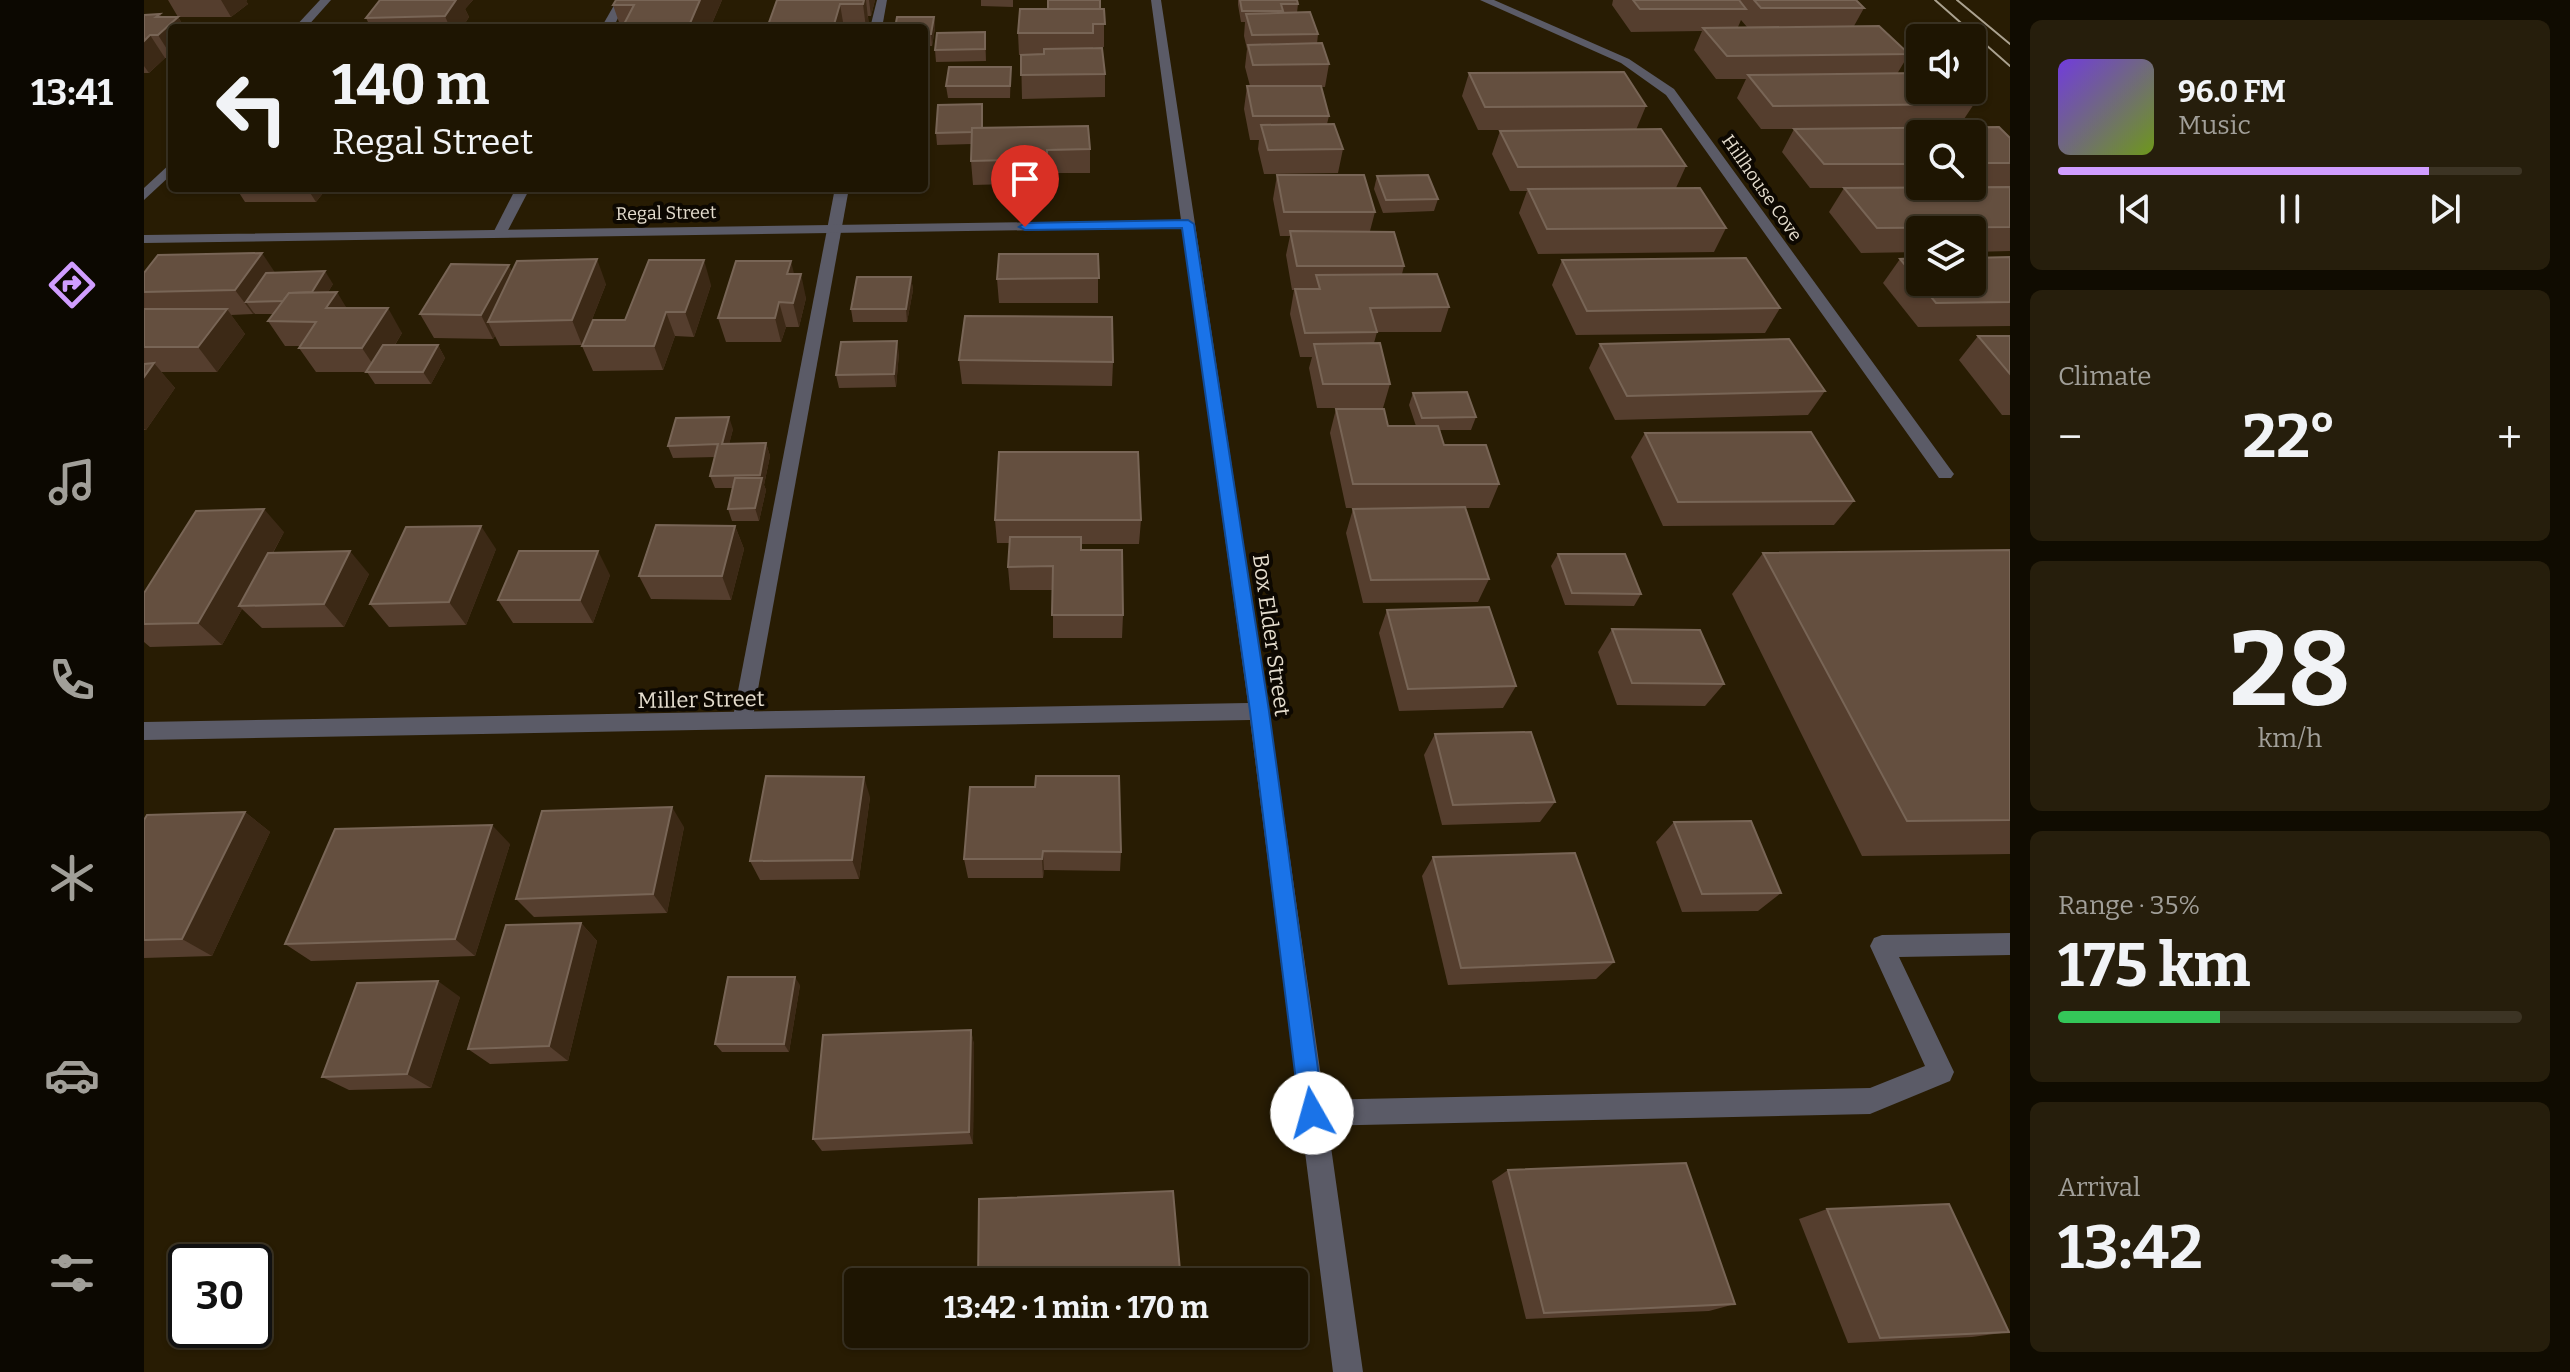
<!DOCTYPE html>
<html lang="en">
<head>
<meta charset="utf-8">
<style>
  body { margin:0; font-family:Bitter,serif; background:#261e0c; color:#f1f3f6; height:100vh; display:flex; flex-direction:column; font-size:30px; white-space:nowrap }
  * { box-sizing:border-box; margin:0 }
  p { font-size:26px; color:#a19f99 }
  .icon { flex:none; width:44px; height:44px; fill:none; stroke:currentColor; stroke-width:2; stroke-linecap:round; stroke-linejoin:round }
  .map { position:relative; flex:1; overflow:hidden }
  .details { display:flex; flex-direction:column; gap:20px; padding:20px; background:#100c01; width:560px }
  .details>* { flex:none }
  .banner { position:absolute; left:24px; top:24px; width:760px; height:168px; border-radius:8px; box-shadow:0 2px 6px #0004,0 0 0 2px #3c3424; background:#1e1502; color:#f1f3f6; overflow:hidden }
  .buttons { position:absolute; left:1762px; top:24px; display:grid; gap:16px }
  .buttons a { display:grid; place-items:center; width:80px; height:80px; border-radius:8px; background:#1e1502; box-shadow:0 2px 6px #0004,0 0 0 2px #3c3424; font-size:40px }
  .speed { position:absolute; left:24px; top:1244px; display:flex; gap:16px; font-size:40px; font-weight:700; text-align:center }
  .speed>* { display:grid; place-content:center; width:104px; height:104px; border-radius:50%; background:#1e1502; box-shadow:0 2px 6px #0004,0 0 0 2px #3c3424; line-height:1 }
  .speed .limit { border:4px solid #111; border-radius:12px; background:#fff; color:#111 }
  .pin { position:absolute; display:grid; place-items:center; width:68px; height:68px; color:#fff; margin:-82px -34px; border-radius:50% 50% 50% 0; rotate:-45deg; box-shadow:0 0 8px #0007 }
  .pin .icon { rotate:45deg }
  .me { position:absolute; width:88px; margin:-44px; rotate:353deg; stroke-linejoin:round; filter:drop-shadow(0 0 6px #0008) }
  .turn { display:flex; align-items:center; gap:28px; height:168px; padding:0 32px; font-size:36px }
  .turn .icon { width:104px; height:104px; stroke-width:2.5 }
  .turn b { display:block; font-size:56px; line-height:68px }
  .big { font-size:60px; font-weight:700; line-height:1.1 }
  .details .tile { flex:1; display:flex; flex-direction:column; justify-content:center; gap:12px; min-width:0; padding:0 28px; border-radius:12px; background:#261e0c }
  .details .dial { align-items:center; gap:0 }
  .dial b { font-size:104px; line-height:1 }
  .song { display:flex; align-items:center; gap:24px }
  .cover { width:96px; height:96px; border-radius:12px; background:linear-gradient(135deg,hsl(260 70% 55%),hsl(80 70% 35%)) }
  .played { height:8px; border-radius:4px; background:linear-gradient(90deg,#d09dff 80%,#3c3424 80%) }
  .keys { display:flex; justify-content:space-around; direction:ltr }
  .heat { display:flex; justify-content:space-between; align-items:center; font-size:44px; direction:ltr }
  .charge { height:12px; border-radius:6px; background:linear-gradient(90deg,#34c759 35%,#3c3424 0) }
  .trip { position:absolute; left:700px; top:1268px; width:464px; height:80px; border-radius:8px; background:#1e1502; box-shadow:0 2px 6px #0004,0 0 0 2px #3c3424; font-weight:700; line-height:80px; text-align:center }
  main { display:flex; flex:1; min-height:0 }
  .dock { display:flex; flex-direction:column; width:144px; justify-content:space-around; align-items:center; background:#0c0801; color:#a19f99 }
  .dock .icon { width:56px; height:56px }
  .dock .selected { color:#d09dff }
  .dock b { font-size:36px; color:#f1f3f6 }
  .map>svg:first-child { display:block }
</style>
</head>
<body>
<main>
<nav class="dock">
<b>13:41</b>
<svg class="icon selected" aria-label="directions" viewBox="0 0 24 24"><path d="M12 3l9 9-9 9-9-9zM9 14v-3h6M13 9l2 2-2 2"/></svg>
<svg class="icon" aria-label="music" viewBox="0 0 24 24"><path d="M9 18V5l10-2v13"/><circle cx="6" cy="18" r="3"/><circle cx="16" cy="16" r="3"/></svg>
<svg class="icon" aria-label="phone" viewBox="0 0 24 24"><path d="M5 4h4l2 5-3 2q2 4 5 5l2-3 5 2v4C11 20 4 13 5 4z"/></svg>
<svg class="icon" aria-label="climate" viewBox="0 0 24 24"><path d="M12 3v18M4 7l16 10M4 17L20 7"/></svg>
<svg class="icon" aria-label="car" viewBox="0 0 24 24"><path d="M5 17H2v-5l4-1 3-4h7l3 4 3 1v5h-3M9 17h6M6 11h13"/><circle cx="7" cy="17" r="2"/><circle cx="17" cy="17" r="2"/></svg>
<svg class="icon" aria-label="filters" viewBox="0 0 24 24"><path d="M4 7h16M4 17h16"/><circle cx="9" cy="7" r="2"/><circle cx="15" cy="17" r="2"/></svg>
</nav>
<div class="map">
<svg width="1866" height="1372" viewBox="0 0 1866 1372">
  <rect width="100%" height="100%" fill="#281c03"/>
  <g fill="none" stroke-linecap="round" stroke-linejoin="round">
    <!-- service -->
    <g fill="#5b5b67" fill-rule="evenodd">
      <path d="M473,0H483L469,28H457Z"/>
      <path d="M733,0H743L738,28H726Z"/>
      <path d="M372,188H386L361,236H351L349,233Z"/>
      <path d="M691,188H705L608,722L605,728H591L588,722Z"/>
      <path d="M1866,933V955L1755,957L1810,1072L1806,1081L1726,1114L1168,1126L1159,1122L1155,1113L1159,1104L1168,1100L1726,1088L1781,1066L1726,946L1730,938L1738,935Z"/>
    </g>
    <!-- minor -->
    <g fill="#5b5b67" fill-rule="evenodd">
      <path d="M176,0H187L162,28H150Z"/>
      <path d="M1007,0H1017L1125,711L1219,1372H1189L1106,720L0,740V722L1104,703L1038,228L0,243V235L1037,220Z"/>
      <path d="M1336,0H1350L1485,59L1530,89L1807,470L1810,474L1807,478H1795L1522,95L1477,63Z"/>
      <path d="M28,162V174L0,200V188Z"/>
    </g>
    <!-- tram -->
    <g stroke="#aba290" stroke-width="2">
      <path d="M1791,0L1866,66"/>
      <path d="M1813,0L1866,44"/>
    </g>
  </g>
  <!-- wall -->
  <g fill="#553e2e" fill-rule="evenodd">
    <path d="M24,0H103L102,1L104,4L87,17H34Z"/>
    <path d="M236,0H329L321,9L325,17L318,28H227L222,18Z"/>
    <path d="M472,0H578L566,28H477L469,5Z"/>
    <path d="M633,0H731L727,16H724L725,28H623Z"/>
    <path d="M837,0H869V7L837,6Z"/>
    <path d="M1094,0H1153L1154,4L1153,13L1174,34L1173,44L1185,64L1181,87H1177L1185,116L1183,124L1199,149L1194,173L1120,174L1114,149L1115,140H1106L1100,109L1103,86H1106L1101,67L1103,49L1100,36L1101,22H1097L1094,5Z"/>
    <path d="M1469,0H1712L1720,8L1710,26L1765,54L1753,74L1830,104L1814,128L1866,138V251L1828,252V230H1776V252L1717,253L1685,212L1700,188H1718H1666L1638,152L1650,129H1617L1593,98L1602,79H1572L1550,50L1558,31L1487,32L1468,5ZM1597,20L1603,27H1594ZM1776,134H1828V186H1776Z"/>
    <path d="M956,9H960V47H949V48L961,74V97L878,99L877,55H875L874,33Z"/>
    <path d="M16,14L18,17H34L41,28H28V58H21L5,73H0V15Z"/>
    <path d="M790,17L791,28L788,46H780V28Z"/>
    <path d="M841,32L842,61L792,62L791,50Z"/>
    <path d="M867,67L866,98H804L802,86Z"/>
    <path d="M1325,73L1502,106L1492,130L1542,166L1532,188L1582,228L1570,252L1394,254L1375,213L1383,191H1366L1348,154L1356,131L1483,130H1334L1318,96Z"/>
    <path d="M838,104L839,128L946,149V173H904V183L829,185L827,161L828,144L793,145L792,133Z"/>
    <path d="M1133,175L1231,212L1226,231L1260,266L1258,274L1305,307L1297,332H1233L1230,343L1246,384L1239,408H1173L1165,368L1168,357H1156L1146,314L1150,290H1148L1142,255L1146,236H1136L1129,199Z"/>
    <path d="M1233,176L1294,199L1290,211L1239,213L1230,189Z"/>
    <path d="M92,188H183L172,202H101Z"/>
    <path d="M954,254V303H855L853,279Z"/>
    <path d="M1866,257V326L1774,327L1739,283L1756,259Z"/>
    <path d="M1418,260L1636,308L1621,333L1432,335L1408,285Z"/>
    <path d="M368,271L462,284L438,345L356,346L351,336L349,339L290,338L276,314Z"/>
    <path d="M0,273H131L189,284L184,292L203,308L258,333L251,345H294L301,358L287,384H231L223,372H172L155,348L156,346H141L124,321L130,314H111L110,313L109,314L87,315L101,334L73,372H17L31,388L2,430H0Z"/>
    <path d="M650,274L662,298L655,327H642L637,342H582L574,318Z"/>
    <path d="M767,277L769,290L763,322H709L707,309Z"/>
    <path d="M567,285L550,337L531,336L519,370L449,371L438,346L481,320Z"/>
    <path d="M1834,336H1866V415H1858L1815,360Z"/>
    <path d="M1456,344L1681,391L1664,415L1471,420L1445,368Z"/>
    <path d="M755,353L752,387L695,388L692,375Z"/>
    <path d="M815,360L969,362L968,386L818,384Z"/>
    <path d="M1269,393L1332,417L1327,430H1296L1300,445L1355,484L1345,508H1321L1345,579L1334,602L1219,603L1202,533L1209,509L1287,508H1202L1186,433L1192,409L1244,426H1272L1265,405Z"/>
    <path d="M589,429L585,444L622,443L626,456L620,485L622,490L615,521H588L584,509L589,488H571L566,476L571,457L529,458L524,446Z"/>
    <path d="M1501,433L1710,501L1690,525L1519,526L1487,457Z"/>
    <path d="M851,520H997L995,544H937V550L979,615L978,638H909V590H866L864,567L866,543H853Z"/>
    <path d="M591,526L600,549L587,600L507,599L495,576Z"/>
    <path d="M140,532L129,553L225,574L200,627L118,628L98,609L78,645L6,647L0,642V593Z"/>
    <path d="M352,549L322,625L245,627L226,604Z"/>
    <path d="M1866,550V854L1718,856L1588,594L1619,553Z"/>
    <path d="M1414,554L1497,594L1490,606L1421,605L1407,566Z"/>
    <path d="M466,575L449,623H369L354,600Z"/>
    <path d="M1243,610L1372,686L1359,708L1255,711L1235,633Z"/>
    <path d="M1468,629L1580,684L1561,706L1473,705L1454,652Z"/>
    <path d="M1291,734L1411,802L1396,822L1298,825L1280,755Z"/>
    <path d="M826,787L977,852L976,871L900,870L899,878H824L820,859Z"/>
    <path d="M726,797L715,879L616,880L606,861Z"/>
    <path d="M101,812L126,832L68,956L0,958V820Z"/>
    <path d="M1530,822L1637,893L1614,911L1538,912L1512,842Z"/>
    <path d="M540,827L523,913L390,917L372,899Z"/>
    <path d="M366,844L331,956L167,961L141,944Z"/>
    <path d="M1289,857L1470,962L1452,979L1304,985L1278,876Z"/>
    <path d="M437,923L453,941L424,1061L346,1064L324,1049Z"/>
    <path d="M656,985L645,1052H578L571,1044Z"/>
    <path d="M316,997L287,1088L205,1090L178,1077Z"/>
    <path d="M827,1030L830,1045L829,1144L678,1151L669,1139Z"/>
    <path d="M1364,1170L1591,1304L1565,1311L1382,1319L1348,1181Z"/>
    <path d="M1683,1209L1865,1332L1828,1337L1704,1343L1655,1219Z"/>
    <path d="M834,1334H1041L1037,1338L838,1347L834,1342Z"/>
  </g>
  <!-- shaded-wall -->
  <g fill="#3c2916">
    <path d="M77,0H103L102,1L104,4L87,17Z"/>
    <path d="M312,0H329L321,9L325,17L318,28H306L301,16Z"/>
    <path d="M556,0H578L566,28H544Z"/>
    <path d="M720,0H722L725,28H722L719,4Z"/>
    <path d="M725,0H731L727,16Z"/>
    <path d="M696,4L700,28H689Z"/>
    <path d="M16,14L24,27L34,17L41,28H28V57L14,35L12,17Z"/>
    <path d="M790,17L791,28L788,46L787,34Z"/>
    <path d="M6,35L21,58L5,73L0,66V41Z"/>
    <path d="M163,188H183L172,202Z"/>
    <path d="M118,253L134,277L102,302L110,313L109,314L91,290Z"/>
    <path d="M453,259L462,284L438,345L428,320Z"/>
    <path d="M560,260L567,285L550,337L541,312Z"/>
    <path d="M647,261L653,286L643,274Z"/>
    <path d="M365,265L377,289L344,322L351,336L349,339L337,315Z"/>
    <path d="M181,271L189,284L172,312L164,300Z"/>
    <path d="M657,274L662,298L655,327L649,303Z"/>
    <path d="M767,277L769,290L763,322L762,309Z"/>
    <path d="M193,292L208,317L182,308Z"/>
    <path d="M635,302L642,327L637,342L631,318Z"/>
    <path d="M244,308L258,333L234,372L218,348Z"/>
    <path d="M83,309L101,334L73,372L54,347Z"/>
    <path d="M522,312L531,336L519,370L510,346Z"/>
    <path d="M753,341L755,353L752,387L750,374Z"/>
    <path d="M294,345L301,358L287,384L279,372Z"/>
    <path d="M10,363L31,388L2,430L0,429V377Z"/>
    <path d="M585,417L589,429L582,457L578,444Z"/>
    <path d="M622,443L626,456L620,485L622,490L615,521L611,508L618,480L616,475Z"/>
    <path d="M120,509L140,532L100,605L95,606L98,609L78,645L54,623Z"/>
    <path d="M337,526L352,549L322,625L305,602Z"/>
    <path d="M591,526L600,549L587,600L578,576Z"/>
    <path d="M206,551L225,574L200,627L180,604Z"/>
    <path d="M454,551L466,575L449,623L436,600Z"/>
    <path d="M720,777L726,797L715,879L708,860Z"/>
    <path d="M528,807L540,827L523,913L509,894Z"/>
    <path d="M101,812L126,832L68,956L38,939Z"/>
    <path d="M348,825L366,844L331,956L311,939Z"/>
    <path d="M899,851L900,870L899,878L898,859Z"/>
    <path d="M437,923L453,941L424,1061L405,1046Z"/>
    <path d="M651,977L656,985L645,1052L640,1044Z"/>
    <path d="M294,981L316,997L287,1088L263,1074Z"/>
    <path d="M827,1030L830,1045L829,1144L825,1132Z"/>
  </g>
  <!-- building -->
  <g fill="#644f3f" stroke="#786556" stroke-width="2">
    <path d="M236,0H312L301,16L222,18Z"/>
    <path d="M472,0H556L544,28H478L490,5H469Z"/>
    <path d="M633,0H720L719,4H696L689,28H623Z"/>
    <rect x="904" y="0" width="52" height="9"/>
    <path d="M1096,0H1153L1154,4H1137L1139,11H1098Z"/>
    <path d="M1489,0H1595L1602,9H1496Z"/>
    <path d="M1610,0H1712L1720,8H1617Z"/>
    <path d="M876,9H960L961,24H949V33H874Z"/>
    <path d="M1166,12L1174,34L1108,35L1102,14Z"/>
    <path d="M16,14L12,17H34L14,35H6L0,41V15Z"/>
    <path d="M753,17H790L787,34H780V28H751Z"/>
    <path d="M1735,26L1765,54L1583,56L1559,28Z"/>
    <path d="M841,32V49L791,50L793,33Z"/>
    <path d="M1178,43L1185,64L1109,65L1104,45Z"/>
    <path d="M958,48L961,74L877,75V55L900,54V49Z"/>
    <path d="M805,67H867L866,86H802Z"/>
    <path d="M1480,72L1502,106L1341,107L1325,73Z"/>
    <path d="M1776,73V90H1815L1830,104L1629,106L1604,75Z"/>
    <path d="M1103,86H1177L1185,116H1109Z"/>
    <path d="M838,104V128H828V132L792,133L794,105Z"/>
    <path d="M1190,124L1199,149L1124,150L1117,125Z"/>
    <path d="M944,126L946,149L903,150V159L827,161L828,128Z"/>
    <path d="M1855,127L1866,138V163H1828V134H1776V164H1680L1650,129Z"/>
    <path d="M1517,129L1542,166L1374,167L1356,131Z"/>
    <path d="M1133,175H1220L1231,212H1140Z"/>
    <path d="M1284,175L1294,199L1242,200L1233,176Z"/>
    <path d="M1866,187V227L1733,228L1700,188Z"/>
    <path d="M1556,188L1582,228L1403,229L1384,189Z"/>
    <path d="M1146,231L1250,232L1260,266H1153Z"/>
    <path d="M118,253L91,290L0,292V273L14,255Z"/>
    <path d="M855,254H954L955,278L853,279Z"/>
    <path d="M1866,257V302L1792,303L1756,259L1776,258V282H1828V258Z"/>
    <path d="M1602,258L1636,308L1443,311L1418,260Z"/>
    <path d="M453,259L428,320L344,322L373,261Z"/>
    <path d="M505,260H560L541,312H522L510,346H438L449,320H481Z"/>
    <path d="M592,261H647L643,274H657L649,303L635,302L631,318H574Z"/>
    <path d="M307,264L365,265L337,315L276,314Z"/>
    <path d="M181,271L168,292L145,293L139,301L102,302L122,273Z"/>
    <path d="M1293,274L1305,307L1226,308L1233,332L1161,333L1151,289H1176L1172,275Z"/>
    <path d="M713,277H767L762,309H707Z"/>
    <path d="M193,292L182,308H244L218,348H155L172,322L124,321L145,293Z"/>
    <path d="M0,309H83L54,347H0Z"/>
    <path d="M821,316L968,317L969,362L815,360Z"/>
    <path d="M1834,336H1866V374Z"/>
    <path d="M1645,339L1681,391L1483,396L1456,344Z"/>
    <path d="M753,341L750,374L692,375L697,342Z"/>
    <path d="M1236,343L1246,384H1179L1170,344Z"/>
    <path d="M239,345H294L279,372H222Z"/>
    <path d="M10,363L0,377V364Z"/>
    <path d="M1323,392L1332,417L1278,418L1269,393Z"/>
    <path d="M1192,409H1240L1244,426H1294L1300,445H1342L1355,484H1209Z"/>
    <path d="M585,417L578,444L622,443L616,475L566,476L574,444L524,446L532,418Z"/>
    <path d="M1667,432L1710,501L1534,502L1501,433Z"/>
    <path d="M855,452H994L997,520H851Z"/>
    <path d="M591,478H618L611,508L584,509Z"/>
    <path d="M1321,507L1345,579L1227,580L1209,509Z"/>
    <path d="M120,509L54,623L0,624V593L52,511Z"/>
    <path d="M512,525L591,526L578,576H495Z"/>
    <path d="M337,526L305,602L226,604L262,527Z"/>
    <path d="M866,537H937V550H978L979,615H908L909,566L864,567Z"/>
    <path d="M1866,550V820L1763,821L1619,553Z"/>
    <path d="M206,551L180,604L95,606L124,553Z"/>
    <path d="M375,551H454L436,600H354Z"/>
    <path d="M1414,554H1481L1497,594L1428,593Z"/>
    <path d="M1345,607L1372,686L1264,689L1243,610Z"/>
    <path d="M1468,629L1556,630L1580,684L1488,683Z"/>
    <path d="M1387,732L1411,802L1309,805L1291,734Z"/>
    <path d="M622,776L720,777L708,860L606,861Z"/>
    <path d="M892,776H975L977,852L899,851L898,859H820L826,787H891Z"/>
    <path d="M528,807L509,894L372,899L398,811Z"/>
    <path d="M101,812L38,939L0,940V820L3,815Z"/>
    <path d="M1607,821L1637,893L1558,894L1530,822Z"/>
    <path d="M348,825L311,939L141,944L191,829Z"/>
    <path d="M1431,853L1470,962L1317,968L1289,857Z"/>
    <path d="M437,923L405,1046L324,1049L362,925Z"/>
    <path d="M584,977H651L640,1044H571Z"/>
    <path d="M294,981L263,1074L178,1077L213,983Z"/>
    <path d="M827,1030L825,1132L669,1139L679,1035Z"/>
    <path d="M1542,1163L1591,1304L1400,1313L1364,1170Z"/>
    <path d="M1029,1191L1037,1282H834L835,1199Z"/>
    <path d="M1805,1204L1865,1332L1736,1338L1683,1209Z"/>
    <path d="M834,1334H1016L834,1342Z"/>
  </g>
  <!-- route -->
  <path fill="#1a73e8" stroke="#114b97" stroke-width="2" d="M1044,220L1050,224L1125,711L1180,1113L1176,1121L1168,1125L1160,1121L1156,1113L1106,711L1038,228L881,230L875,227L881,223Z"/>
  <g text-anchor="middle" stroke-width="8" stroke-linejoin="round" paint-order="stroke">
    <!-- far-street labels -->
    <g font-size="18" fill="#e5ddce" stroke="#0d0801">
      <text transform="translate(1618 188) rotate(55)" y="6">Hillhouse Cove</text>
      <text transform="translate(522 213) rotate(-1)" y="6">Regal Street</text>
    </g>
    <!-- street labels -->
    <g font-size="22" fill="#e5ddce" stroke="#0d0801">
      <text transform="translate(1128 635) rotate(82)" y="8">Box Elder Street</text>
      <text transform="translate(557 699) rotate(-1)" y="8">Miller Street</text>
    </g>
  </g>
</svg>
<div class="buttons">
<a><svg class="icon" aria-label="sound" viewBox="0 0 24 24"><path d="M4 9h4l5-4v14l-5-4H4zM17 9q2 3 0 6"/></svg></a>
<a><svg class="icon" aria-label="search" viewBox="0 0 24 24"><circle cx="10" cy="10" r="6"/><path d="M15 15l6 6"/></svg></a>
<a><svg class="icon" aria-label="layers" viewBox="0 0 24 24"><path d="M12 4l9 5-9 5-9-5zM3 14l9 5 9-5"/></svg></a>
</div>
<div class="speed"><div class="limit">30</div></div>
<div class="pin" style="left:881px;top:227px;background:#d93025"><svg class="icon" aria-label="arrive" viewBox="0 0 24 24"><path d="M6 21V4h12l-3 4 3 4H6"/></svg></div>
<svg class="me" style="left:1168px;top:1113px" viewBox="-20 -20 40 40"><circle r="19" fill="#fff"/><path d="M0-13L10 11 0 6-10 11z" fill="#1a73e8"/></svg>
<div class="trip">13:42 · 1 min · 170 m</div>
<div class="banner">
<div class="turn"><svg class="icon" aria-label="left" viewBox="0 0 24 24"><path d="M17 20v-9H6M10 6l-5 5 5 5"/></svg><div><b>140 m</b>Regal Street</div></div>
</div>
</div>
<section class="details">
<div class="tile">
<div class="song"><i class="cover"></i><div><b>96.0 FM</b><p>Music</p></div></div>
<div class="played"></div>
<div class="keys"><svg class="icon" aria-label="previous" viewBox="0 0 24 24"><path d="M18 5L8 12l10 7zM5 5v14"/></svg><svg class="icon" aria-label="pause" viewBox="0 0 24 24"><path d="M8 5v14M16 5v14"/></svg><svg class="icon" aria-label="next" viewBox="0 0 24 24"><path d="M6 5l10 7-10 7zM19 5v14"/></svg></div>
</div>
<div class="tile"><p>Climate</p>
<div class="heat"><a>−</a><b class="big">22°</b><a>+</a></div>
</div>
<div class="tile dial"><b>28</b><p>km/h</p></div>
<div class="tile"><p>Range · 35%</p><b class="big">175 km</b><div class="charge"></div></div>
<div class="tile"><p>Arrival</p><b class="big">13:42</b></div>
</section>
</main>
</body>
</html>
